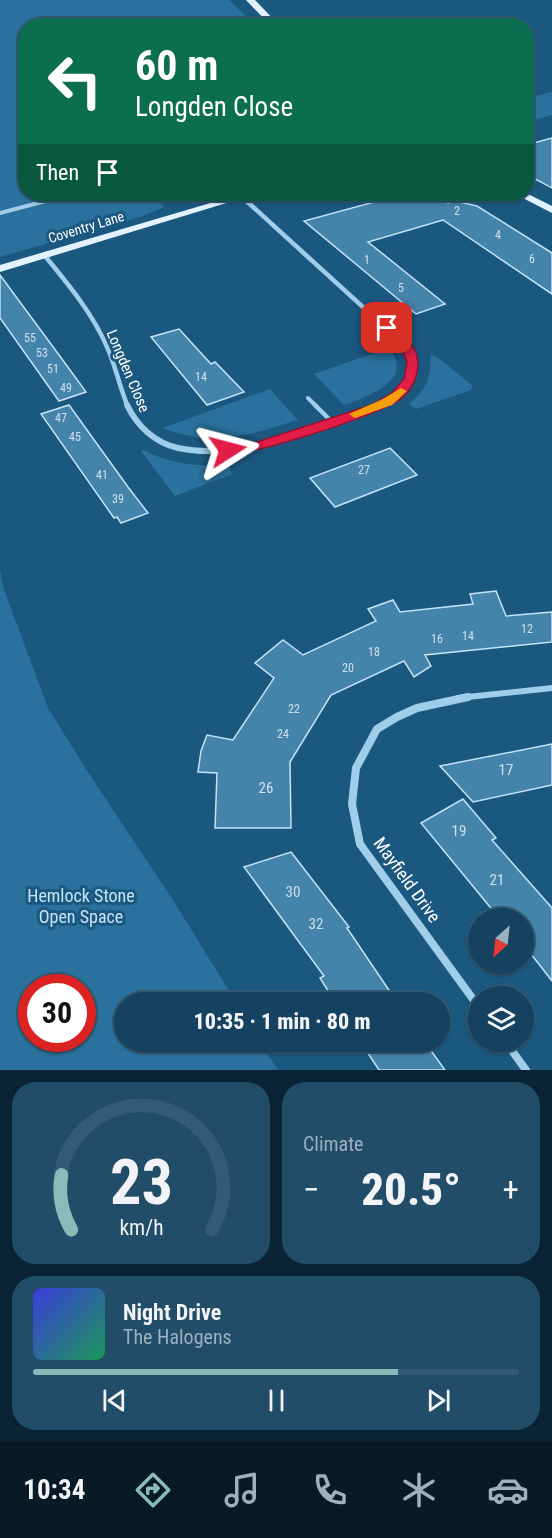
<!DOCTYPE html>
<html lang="en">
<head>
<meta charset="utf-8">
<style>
  body { margin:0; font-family:"Roboto Condensed",sans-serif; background:#214d69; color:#f1f3f6; height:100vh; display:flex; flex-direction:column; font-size:22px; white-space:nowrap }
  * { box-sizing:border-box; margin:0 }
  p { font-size:20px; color:#9db0bd }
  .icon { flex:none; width:33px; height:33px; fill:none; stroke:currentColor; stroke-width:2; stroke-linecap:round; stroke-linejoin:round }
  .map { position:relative; height:1070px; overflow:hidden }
  .drawer { display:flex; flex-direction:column; gap:12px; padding:12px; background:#0b2435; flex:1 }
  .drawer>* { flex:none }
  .banner { position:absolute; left:18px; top:18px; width:516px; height:183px; border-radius:24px; box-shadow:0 2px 4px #0004,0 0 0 2px #335b75; background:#0b6e4f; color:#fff; overflow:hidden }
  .needle { width:39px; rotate:207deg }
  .tools { position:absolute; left:468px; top:908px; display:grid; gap:12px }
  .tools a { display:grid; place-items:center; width:66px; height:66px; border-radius:50%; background:#144260; box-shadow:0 2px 4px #0004,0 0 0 2px #335b75; font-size:30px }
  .speed { position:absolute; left:18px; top:974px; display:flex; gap:12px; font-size:30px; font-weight:700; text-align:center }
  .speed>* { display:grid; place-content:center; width:78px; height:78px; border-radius:50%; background:#144260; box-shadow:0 2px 4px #0004,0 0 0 2px #335b75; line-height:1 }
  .speed .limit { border:9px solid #d22; background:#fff; color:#111 }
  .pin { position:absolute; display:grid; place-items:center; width:51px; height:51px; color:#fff; margin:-26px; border-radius:12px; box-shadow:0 3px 9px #0006 }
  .me { position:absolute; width:66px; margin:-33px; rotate:81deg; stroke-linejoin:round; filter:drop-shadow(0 0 4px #0008) }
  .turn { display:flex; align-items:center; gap:21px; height:126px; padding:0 18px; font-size:27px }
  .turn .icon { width:78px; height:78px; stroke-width:2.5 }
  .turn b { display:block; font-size:42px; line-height:51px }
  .then { display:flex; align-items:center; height:57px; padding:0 18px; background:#0003; gap:12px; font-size:22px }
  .big { font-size:45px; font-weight:800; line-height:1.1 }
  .drawer .card { flex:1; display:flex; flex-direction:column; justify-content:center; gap:9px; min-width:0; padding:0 21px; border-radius:24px; background:#214d69 }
  .drawer .dial { align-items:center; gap:0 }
  .dial svg { height:156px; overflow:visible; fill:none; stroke:#335b75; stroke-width:7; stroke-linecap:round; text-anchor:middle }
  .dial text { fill:#f1f3f6; stroke:none }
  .song { display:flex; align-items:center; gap:18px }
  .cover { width:72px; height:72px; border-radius:9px; background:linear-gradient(135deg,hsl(240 70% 55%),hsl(150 70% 35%)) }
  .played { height:6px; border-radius:3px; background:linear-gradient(90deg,#8bbbb9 75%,#335b75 75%) }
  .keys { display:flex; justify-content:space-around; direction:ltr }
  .heat { display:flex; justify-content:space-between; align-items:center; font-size:33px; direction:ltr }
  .drawer .tiles { flex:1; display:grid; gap:12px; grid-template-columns:1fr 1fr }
  .card:last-child { grid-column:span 2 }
  .trip { position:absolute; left:114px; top:992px; width:336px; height:60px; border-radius:30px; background:#144260; box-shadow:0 2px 4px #0004,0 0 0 2px #335b75; font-weight:800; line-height:60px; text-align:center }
  .dock { display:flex; height:96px; justify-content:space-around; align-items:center; background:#081a26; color:#9db0bd }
  .dock .icon { width:42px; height:42px }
  .dock .active { color:#8bbbb9 }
  .dock b { font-size:27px; color:#f1f3f6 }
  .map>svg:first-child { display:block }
</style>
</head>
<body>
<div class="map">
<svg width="552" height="1070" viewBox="0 0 552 1070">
  <rect width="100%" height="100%" fill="#1b5880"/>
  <!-- green -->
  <g fill="#2a729d" fill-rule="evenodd">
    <path d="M0,0H229L252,22L256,25L26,26V194H195L161,202L164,207L143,216L0,257Z"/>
    <path d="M552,92V115L527,122V98Z"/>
    <path d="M389,348C416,380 367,397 344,405L314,374Z"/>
    <path d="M431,355L437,357L473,386L471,390L416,409L409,404C428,388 430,379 431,355Z"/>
    <path d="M270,389L298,420C248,435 214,448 163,428Z"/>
    <path d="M143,450C171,464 198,467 229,465L232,474L175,496L141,451Z"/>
    <path d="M0,569L3,587L48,708L86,769L171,897L236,1002H124V1041H260L278,1070H0ZM32,987H82V1038H32Z"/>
  </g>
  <!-- building -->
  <g fill="#4483aa" stroke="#c3e4f7" stroke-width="1.5">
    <path d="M552,138V188L526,174V145Z"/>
    <path d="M396,196L411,199L414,196L449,203L451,200L477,206L552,253V294L443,220L368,242L445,304L416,314L304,221Z"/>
    <path d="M0,275L73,374L86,392L59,401L0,318Z"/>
    <path d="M179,329L211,364L215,362L244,392L207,405L151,337Z"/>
    <path d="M69,405L128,487L148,513L121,523L117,517L114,518L41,414Z"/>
    <path d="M390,448L417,475L335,507L310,478Z"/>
    <path d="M496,591L506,616L552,612V642L425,655L431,666L414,677L404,661L331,695L290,762L291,828H215L217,773L198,772L201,751L207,735L233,740L274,678L255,663L283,640L303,655L376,621L368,609L393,600L400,612L473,604L470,594Z"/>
    <path d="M552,744V785L473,802L440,766Z"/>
    <path d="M463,799L496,838L492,840L552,908V981L524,945V918H499L421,823Z"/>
    <path d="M291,852L349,927L347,928L397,1002H335L320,978L324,976L244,867Z"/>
    <path d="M360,1041H424L445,1070H379Z"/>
  </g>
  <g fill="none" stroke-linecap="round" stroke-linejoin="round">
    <!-- service-far1 -->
    <g stroke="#9fcdea" stroke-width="4">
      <path d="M0,213L72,194"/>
      <path d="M308,398L317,407"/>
    </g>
    <!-- service -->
    <path stroke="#9fcdea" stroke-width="4.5" d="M315,405L332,422"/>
    <!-- minor-far2 -->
    <g stroke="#9fcdea" stroke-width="4.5">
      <path d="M241,196L408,348C419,378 403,394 377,407"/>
      <path d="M45,256C69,285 93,314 108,349C116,368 120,388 128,407"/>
    </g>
    <!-- minor-far1 -->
    <g stroke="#9fcdea" stroke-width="6">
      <path d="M127,405C137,426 155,443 178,448C230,459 288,438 337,421C351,416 367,412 380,405"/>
      <path d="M458,698L552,688"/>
    </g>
    <!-- minor -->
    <g stroke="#9fcdea" stroke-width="8">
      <path d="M468,697L417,708L397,717L377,729L356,768L352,804L360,844L478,1006"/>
      <path d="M505,1041L526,1070"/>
    </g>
    <!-- primary -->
    <g fill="#e2f2fe" fill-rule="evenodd">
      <path d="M246,0H255L280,26H271Z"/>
      <path d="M526,193L552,206V213L515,194Z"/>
      <path d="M241,194H256L0,272V265Z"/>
    </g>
  </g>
  <!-- route -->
  <path fill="#e11d48" stroke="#92132f" stroke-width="1.5" d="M387,325C398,328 412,343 416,353C422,371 413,390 398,401C377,415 245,459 224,453L222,450L224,447L257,442L371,405L391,394L404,379L407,362L402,349L382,328Z"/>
  <!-- slow -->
  <path fill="#f59e0b" d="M401,388L407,391L392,405L355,418L349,414L383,399Z"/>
  <g text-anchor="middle" stroke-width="6" stroke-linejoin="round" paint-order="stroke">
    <!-- number labels -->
    <g font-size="12" fill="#d0e0ea">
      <text x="457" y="215">2</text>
      <text x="498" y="239">4</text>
      <text x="532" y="263">6</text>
      <text x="367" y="264">1</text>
      <text x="401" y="292">5</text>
      <text x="30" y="342">55</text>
      <text x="42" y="357">53</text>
      <text x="53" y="373">51</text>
      <text x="201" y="381">14</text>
      <text x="66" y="392">49</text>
      <text x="61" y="422">47</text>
      <text x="75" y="441">45</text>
      <text x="364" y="474">27</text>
      <text x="102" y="479">41</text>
      <text x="118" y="503">39</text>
      <text x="527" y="633">12</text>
      <text x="468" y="640">14</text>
      <text x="437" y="643">16</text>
      <text x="374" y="656">18</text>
      <text x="348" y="672">20</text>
      <text x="294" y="713">22</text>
      <text x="283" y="738">24</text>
    </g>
    <!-- far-street labels -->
    <g font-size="14" fill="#fff" stroke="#1b5880">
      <text transform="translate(86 227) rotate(-17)" y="5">Coventry Lane</text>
    </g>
    <!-- street labels -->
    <g font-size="15" fill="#fff" stroke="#1b5880">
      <text transform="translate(128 371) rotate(67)" y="5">Longden Close</text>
    </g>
    <!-- near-number labels -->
    <g font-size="15" fill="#d0e0ea">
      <text x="506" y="775">17</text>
      <text x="266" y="793">26</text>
      <text x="459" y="836">19</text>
      <text x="497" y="885">21</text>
      <text x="293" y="897">30</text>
      <text x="316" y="929">32</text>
    </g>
    <!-- near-street labels -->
    <g font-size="18" fill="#fff" stroke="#1b5880">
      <text transform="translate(407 880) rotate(54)" y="6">Mayfield Drive</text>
    </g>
    <!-- near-park labels -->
    <g font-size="18" fill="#c3e4f7" stroke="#1b5880">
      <text x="81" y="902">Hemlock Stone<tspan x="81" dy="21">Open Space</tspan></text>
    </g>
  </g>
</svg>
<div class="tools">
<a><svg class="needle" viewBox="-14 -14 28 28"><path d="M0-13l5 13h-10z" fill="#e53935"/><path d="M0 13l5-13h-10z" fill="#9db0bd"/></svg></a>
<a><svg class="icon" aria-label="layers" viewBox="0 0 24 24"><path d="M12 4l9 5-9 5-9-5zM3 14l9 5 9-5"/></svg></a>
</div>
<div class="speed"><div class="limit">30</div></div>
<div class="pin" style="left:387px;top:328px;background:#d93025"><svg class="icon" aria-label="arrive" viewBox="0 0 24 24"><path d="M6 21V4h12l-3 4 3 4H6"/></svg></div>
<svg class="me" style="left:228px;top:450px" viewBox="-20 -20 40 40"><path d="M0-17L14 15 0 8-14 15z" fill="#e11d48" stroke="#fff" stroke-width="4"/></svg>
<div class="trip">10:35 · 1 min · 80 m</div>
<div class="banner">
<div class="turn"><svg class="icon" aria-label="left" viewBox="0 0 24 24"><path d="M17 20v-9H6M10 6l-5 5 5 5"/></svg><div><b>60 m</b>Longden Close</div></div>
<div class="then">Then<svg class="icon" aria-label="arrive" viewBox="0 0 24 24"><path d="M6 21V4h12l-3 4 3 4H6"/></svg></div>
</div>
</div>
<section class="drawer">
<div class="tiles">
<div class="card dial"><svg viewBox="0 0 100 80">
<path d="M14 69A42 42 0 1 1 86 69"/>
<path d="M14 69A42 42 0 0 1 9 41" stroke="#8bbbb9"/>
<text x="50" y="56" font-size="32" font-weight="700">23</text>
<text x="50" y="72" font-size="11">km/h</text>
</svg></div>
<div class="card"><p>Climate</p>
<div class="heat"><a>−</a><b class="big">20.5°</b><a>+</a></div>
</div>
<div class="card">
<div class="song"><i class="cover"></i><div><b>Night Drive</b><p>The Halogens</p></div></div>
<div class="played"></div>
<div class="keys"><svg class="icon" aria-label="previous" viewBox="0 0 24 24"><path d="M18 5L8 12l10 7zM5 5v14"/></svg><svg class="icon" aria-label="pause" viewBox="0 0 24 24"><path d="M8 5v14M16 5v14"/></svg><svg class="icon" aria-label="next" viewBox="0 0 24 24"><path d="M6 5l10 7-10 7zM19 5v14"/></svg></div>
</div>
</div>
</section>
<nav class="dock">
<b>10:34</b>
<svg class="icon active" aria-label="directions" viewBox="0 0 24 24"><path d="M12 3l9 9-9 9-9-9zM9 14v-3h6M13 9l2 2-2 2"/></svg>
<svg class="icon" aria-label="music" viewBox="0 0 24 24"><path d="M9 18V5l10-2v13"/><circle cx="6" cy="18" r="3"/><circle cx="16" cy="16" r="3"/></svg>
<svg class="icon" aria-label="phone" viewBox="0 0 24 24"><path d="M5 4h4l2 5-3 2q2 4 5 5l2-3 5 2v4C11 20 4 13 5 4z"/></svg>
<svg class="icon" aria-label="climate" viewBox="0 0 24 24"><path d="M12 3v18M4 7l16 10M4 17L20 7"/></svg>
<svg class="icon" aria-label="car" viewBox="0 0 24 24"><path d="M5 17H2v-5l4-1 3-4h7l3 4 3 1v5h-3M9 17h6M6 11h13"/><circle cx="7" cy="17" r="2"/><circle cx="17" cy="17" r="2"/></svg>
</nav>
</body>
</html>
